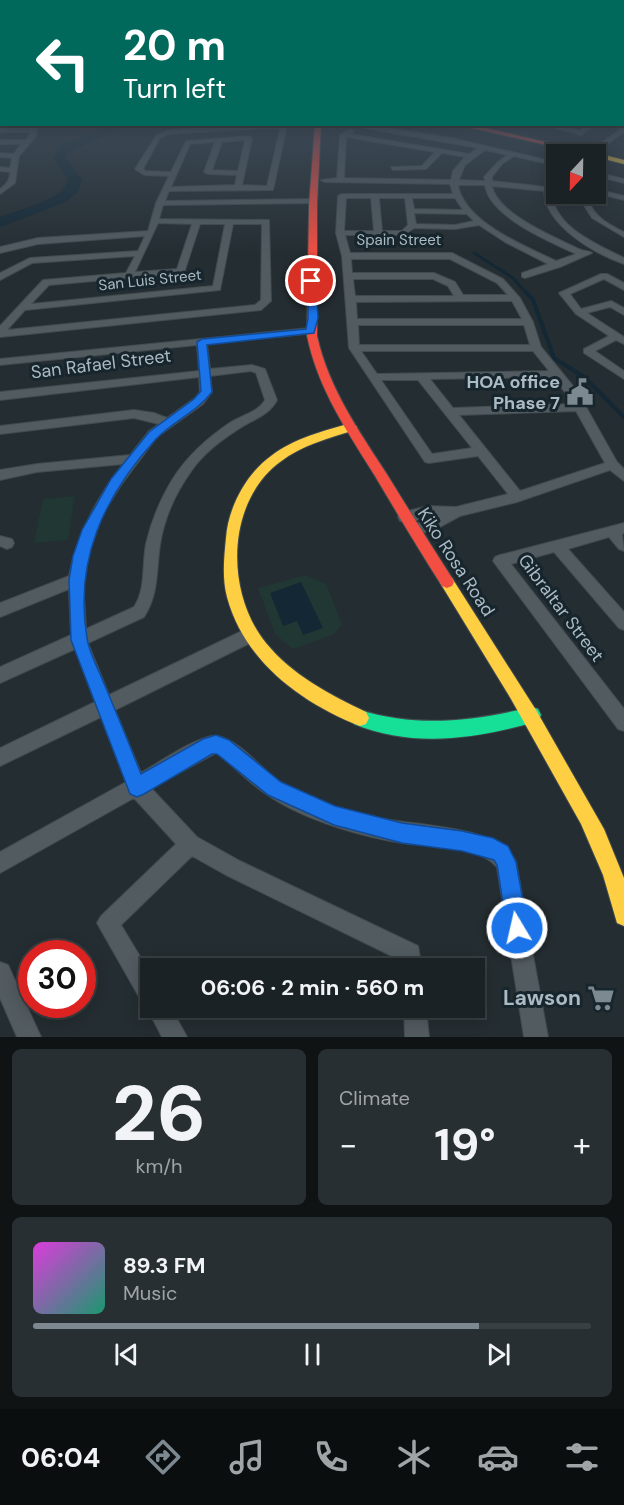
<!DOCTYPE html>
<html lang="en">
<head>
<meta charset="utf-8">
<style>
  body { margin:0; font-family:"DM Sans",sans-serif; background:#282f32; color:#f1f3f6; height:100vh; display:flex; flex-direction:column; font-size:22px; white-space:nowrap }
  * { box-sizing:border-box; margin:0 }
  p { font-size:20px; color:#a0a4a7 }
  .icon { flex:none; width:33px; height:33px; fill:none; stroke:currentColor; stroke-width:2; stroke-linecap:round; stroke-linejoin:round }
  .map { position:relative; height:1037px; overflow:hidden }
  .panel { display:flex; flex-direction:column; gap:12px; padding:12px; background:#0f1314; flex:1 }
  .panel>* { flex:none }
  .banner { position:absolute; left:0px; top:0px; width:624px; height:126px; box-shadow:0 3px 15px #0003,0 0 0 2px #393f42; background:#00695c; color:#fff; overflow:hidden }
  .needle { width:39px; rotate:202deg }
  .tools { position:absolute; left:546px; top:144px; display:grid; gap:12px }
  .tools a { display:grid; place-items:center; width:60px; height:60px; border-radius:0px; background:#1b2225; box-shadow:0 3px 15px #0003,0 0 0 2px #393f42; font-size:30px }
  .speed { position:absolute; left:18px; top:940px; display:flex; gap:12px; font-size:30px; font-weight:700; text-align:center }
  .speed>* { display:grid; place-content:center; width:78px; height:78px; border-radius:50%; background:#1b2225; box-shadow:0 3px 15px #0003,0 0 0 2px #393f42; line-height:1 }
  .speed .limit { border:9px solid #d22; background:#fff; color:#111 }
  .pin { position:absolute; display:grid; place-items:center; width:51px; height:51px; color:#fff; margin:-26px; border:3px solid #fff; border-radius:50%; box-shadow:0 2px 6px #0007 }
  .me { position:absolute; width:66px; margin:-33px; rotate:351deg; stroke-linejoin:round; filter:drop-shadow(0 0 4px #0008) }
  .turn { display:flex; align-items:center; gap:21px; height:126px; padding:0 24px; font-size:27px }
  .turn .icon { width:78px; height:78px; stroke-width:2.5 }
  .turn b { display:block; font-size:42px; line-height:51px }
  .big { font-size:45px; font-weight:700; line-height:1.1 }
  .panel .widget { flex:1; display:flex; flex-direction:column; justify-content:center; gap:9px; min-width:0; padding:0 21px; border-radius:9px; background:#282f32 }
  .panel .dial { align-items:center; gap:0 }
  .dial b { font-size:78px; line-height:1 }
  .song { display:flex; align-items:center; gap:18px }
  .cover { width:72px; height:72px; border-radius:9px; background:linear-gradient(135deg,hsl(300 70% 55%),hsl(160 70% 35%)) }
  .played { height:6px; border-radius:3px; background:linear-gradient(90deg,#7c8991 80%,#393f42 80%) }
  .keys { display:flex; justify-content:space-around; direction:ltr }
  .heat { display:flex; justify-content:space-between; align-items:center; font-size:33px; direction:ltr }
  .panel .tiles { flex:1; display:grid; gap:12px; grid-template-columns:1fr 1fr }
  .widget:last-child { grid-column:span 2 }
  .trip { position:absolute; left:140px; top:958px; width:345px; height:60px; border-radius:0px; background:#1b2225; box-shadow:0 3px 15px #0003,0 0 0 2px #393f42; font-weight:700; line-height:60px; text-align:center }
  .dock { display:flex; height:96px; justify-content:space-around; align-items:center; background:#0b0e0f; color:#a0a4a7 }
  .dock .icon { width:42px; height:42px }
  .dock .current { color:#7c8991 }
  .dock b { font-size:27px; color:#f1f3f6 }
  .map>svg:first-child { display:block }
</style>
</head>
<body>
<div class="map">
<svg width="624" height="1037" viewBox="0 0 624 1037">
  <rect width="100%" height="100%" fill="#242d31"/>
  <!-- green -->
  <g fill="#213734">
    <path d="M75,496L68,540L34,543L43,499Z"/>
    <path d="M306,575L326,584L342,624L333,635L293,649L275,634L258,588Z"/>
  </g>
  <!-- water -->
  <path fill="#132834" d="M301,582L323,628L303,635L297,621L283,626L270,593Z"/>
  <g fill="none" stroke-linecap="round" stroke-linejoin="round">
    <!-- stream-far1 -->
    <path stroke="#132834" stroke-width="3" d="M474,253L513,278L527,294"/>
    <!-- stream -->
    <path stroke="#132834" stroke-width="4" d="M526,292L533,300L554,358L584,377L624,417"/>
    <!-- river -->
    <path fill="#132834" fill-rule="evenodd" d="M114,124H130L69,152L65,157L82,180L78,192L66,202L0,227V217C18,210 63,200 68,180L53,157L60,146Z"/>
    <defs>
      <g id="street">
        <rect x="622" y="113" width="2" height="4"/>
        <rect x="0" y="116" width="2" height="4"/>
        <path d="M33,124H39L36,136L19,156L15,183L0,194V189C7,184 10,180 10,172L0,171V167L10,168L12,158L0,157V153L14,154L21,144H0V140H26L31,132H0V128H32Z"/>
        <path d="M265,124L282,125L286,130L273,190L169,191L165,201L313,199H316V203L163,205L159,219L269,220L271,301L261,310L0,337V326L43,280L126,273L135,256L32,263L0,280V273L30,258L138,251L145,236L38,244L0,253V247L38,238L148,231L156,203L169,176L144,175L135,169L156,136L168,130ZM271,128H278L280,130L267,186L242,185L252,138L249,136L186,141L171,172L146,171L143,169L160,138L169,134ZM245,140L238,171L212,170L222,142ZM215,142L204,172L208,174L237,175L235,185L171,187L190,144ZM158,223L192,224L177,269L135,272ZM200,224H225L213,286L31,304L49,285L184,273ZM233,224H262L261,300L255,305L7,330L25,310L220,290Z"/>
        <path d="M363,124L451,138L556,162V166L514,156L502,164L492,177V181L546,187L556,178V184L553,188H556V192H552C553,227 597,244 624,258V264C595,254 545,225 544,191L492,186C497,214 556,238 579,249C585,252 588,250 592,253L560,267L525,278L522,277V273L548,264L505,242L479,225L455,229L414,228L404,235H345L350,253H452L503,279L520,298L533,322L541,347L577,391L617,462L624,469V481L610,470L517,502L460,516L436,529L415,535L410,534L408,530L410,526L438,516C425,516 412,524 400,521L398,517L400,513L428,506L456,507L508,494L478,456L429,463L425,462L349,348L342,256L336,233L338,196L342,194H453L450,184L325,182L321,180L337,178L340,135L351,129L354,131L350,134L469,154L478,148L364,128L361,126ZM346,137L435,152L422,166L391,167L393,170L426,169L442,153L465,157L453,171L451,180L344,178ZM485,150L507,155L498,162L484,177L485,181L459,180L465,165ZM458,185H485C489,217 551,242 576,254L556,261C525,246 464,222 458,185ZM346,198H371L374,231H344ZM379,198H405L408,225L402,231H382ZM412,198H455L463,210L414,209ZM414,213L467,214L474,221L455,225L416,224ZM351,259H450L497,283L508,295H463L455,282L434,273H352ZM353,279H433L448,286L454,296H355ZM512,301L522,319H357L356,302ZM358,325H524L530,345H359ZM361,351H533L549,371L377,374ZM554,377L573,404L453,408L430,379ZM381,380H418L472,448L432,454ZM576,411L605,463L520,491L459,415Z"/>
        <path d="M541,124H554L580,131L588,124H595L581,135Z"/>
        <path d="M624,127V132L593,154H586Z"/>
        <path d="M596,172L624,179V183L596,176Z"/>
        <path d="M596,189L624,196V200L596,193Z"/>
        <path d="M584,194H591L588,199C594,217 608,224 624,232V237L592,218L580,199Z"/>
        <path d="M601,274H607L624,283V290L604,279L570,294L581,309L611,301L624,308V315L610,307L587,313L624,337V344L616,340L595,351L624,371V379L584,353V349L609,336L576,314L559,293Z"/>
        <path d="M310,328L314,329V333L207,344L210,369L252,365L265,369L277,400C269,416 251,420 237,430C220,441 204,453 192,470C176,492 164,518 160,545C156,571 159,594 144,617L88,643L109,695L242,631L248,629L254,631L256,636L254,641L115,710L141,773C155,765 203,732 218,736C242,742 260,768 280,782C307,800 342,809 373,817C410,826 500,824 516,862L548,1037H524L497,867C476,844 438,847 409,844C365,838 303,820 266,794C248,782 233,765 216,753L151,788L197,837L240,861L418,946L422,969H400V960L226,875L192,856L121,925L150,973V1008H171L187,1037H162L147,1008L148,1004L142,1002L97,923L101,916L176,844L134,798L0,873V852L126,782L101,717L0,766V748L95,702L75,649L0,683V667L71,635L69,589L0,617V603L69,576C77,535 97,497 123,464L37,472L0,480V470L37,464L130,455L149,431L159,424L134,418L0,434V426L134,410L154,413L167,418L195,398L200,392L199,377L0,400V392L199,371L197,345L0,365V359ZM251,371L256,373L265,400C258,412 243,415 231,422C207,438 187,456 172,480C160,500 151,522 146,544C142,565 146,589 134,607L86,629L83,580L87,556L104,512L121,485L157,437L203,404L212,392L210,376Z"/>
        <path d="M624,523V533L622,534L624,551L619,549L609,537L568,549L624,612V630L619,628L554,552L511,564L624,709V731L618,729L493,561L495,557L500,555Z"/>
        <path d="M0,536L12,539L14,543L12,547L7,549L0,546Z"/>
        <path d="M0,962L8,965L41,1037H17L0,998Z"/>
        <path d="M404,1008H426L429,1037H405Z"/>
      </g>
      <path id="fast" d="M532,707L538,709L541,715L538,721L532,723C472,739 413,748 354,724L351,718L354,712L360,710C418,728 473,721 532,707Z"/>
      <g id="slow">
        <path d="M596,153L624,160V164L596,157V154H593Z"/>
        <path d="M351,423L357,427L355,430C329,438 302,445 280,462C226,502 225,593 266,643C292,675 329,694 366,712L369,718L366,724L360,726C301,703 244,661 227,597C222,578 224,558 226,538C228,508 246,474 271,456C294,438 324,431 351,423Z"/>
        <path d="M447,576L452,578L536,710L604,829L624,878V926L617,923L603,875L581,824L511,699L442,586L440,582L442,578Z"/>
      </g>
      <g id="jam">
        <path d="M315,124H321L317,205V336C329,389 359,431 388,476C409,510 430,544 452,578L454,582L452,586L447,588L442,586C419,550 397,513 375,476C347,431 318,389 307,336L309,205Z"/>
        <path d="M454,124H468L597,154H587Z"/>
      </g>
    </defs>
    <!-- street casing -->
    <use href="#street" stroke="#414a4e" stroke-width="2"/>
    <!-- fast casing -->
    <use href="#fast" stroke="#414a4e" stroke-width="2"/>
    <!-- slow casing -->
    <use href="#slow" stroke="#414a4e" stroke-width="2"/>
    <!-- jam casing -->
    <use href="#jam" stroke="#414a4e" stroke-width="2"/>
    <!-- street -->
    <use href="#street" fill="#525b60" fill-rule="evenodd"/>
    <!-- fast -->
    <use href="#fast" fill="#16e098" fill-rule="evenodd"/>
    <!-- slow -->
    <use href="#slow" fill="#ffcf43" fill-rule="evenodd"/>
    <!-- jam -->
    <use href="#jam" fill="#f24e42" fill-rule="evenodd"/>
  </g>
  <!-- sky -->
  <linearGradient id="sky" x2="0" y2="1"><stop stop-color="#14191b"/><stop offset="0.43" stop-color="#3f4c5a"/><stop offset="1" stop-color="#3f4c5a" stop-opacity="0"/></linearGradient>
  <rect width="624" height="255" fill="url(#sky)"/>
  <!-- route -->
  <path fill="#1a73e8" stroke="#114b97" stroke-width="1.5" d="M308,279L316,281L318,318L314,333L207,345L212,392C197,412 173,421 156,439C104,496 74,560 87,638C89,653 98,668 103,681C116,712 129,743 141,774L203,739L216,735L229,740L281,782L335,806L402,823L462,831L493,838L508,846L516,862L528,928L525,935L517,939L510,935L507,928L497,865L494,860L462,851L402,843L334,825L268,795L217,754H212L144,794L137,797L130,794L71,640L69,580L73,556L82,530L111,479L149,432L194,399L201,391L197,342L202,339L306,329L308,318Z"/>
  <!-- icons -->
  <defs>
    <symbol id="civic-bare" viewBox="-9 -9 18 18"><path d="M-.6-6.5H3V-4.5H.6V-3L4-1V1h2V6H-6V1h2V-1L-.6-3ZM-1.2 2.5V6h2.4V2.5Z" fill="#7c8991" stroke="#17252c" stroke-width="2.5" paint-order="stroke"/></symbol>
    <symbol id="supermarket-bare" viewBox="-9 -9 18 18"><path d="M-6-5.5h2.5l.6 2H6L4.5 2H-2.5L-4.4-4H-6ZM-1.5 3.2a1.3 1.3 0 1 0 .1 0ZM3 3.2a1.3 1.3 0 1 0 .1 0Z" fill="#7c8991" stroke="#17252c" stroke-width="2.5" paint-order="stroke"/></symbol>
  </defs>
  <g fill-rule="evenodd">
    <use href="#civic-bare" x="561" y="373" width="38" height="38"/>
    <use href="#supermarket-bare" x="582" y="979" width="38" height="38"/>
  </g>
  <g text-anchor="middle" stroke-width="6" stroke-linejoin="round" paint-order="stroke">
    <!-- far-street labels -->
    <g font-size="15" fill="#abbbc5" stroke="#17252c">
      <text x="399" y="245">Spain Street</text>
      <text transform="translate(150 280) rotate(-6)" y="5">San Luis Street</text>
    </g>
    <!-- street labels -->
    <g font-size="18" fill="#abbbc5" stroke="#17252c">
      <text transform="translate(101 364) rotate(-7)" y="6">San Rafael Street</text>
      <text transform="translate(456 562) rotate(57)" y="6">Kiko Rosa Road</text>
      <text transform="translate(561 608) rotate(53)" y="6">Gibraltar Street</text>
    </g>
    <!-- poi labels -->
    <g font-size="18" font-weight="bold" fill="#abbbc5" stroke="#17252c" text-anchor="end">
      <text x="560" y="388">HOA office<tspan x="560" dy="21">Phase 7</tspan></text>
    </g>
    <!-- near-poi labels -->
    <g font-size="21" font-weight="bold" fill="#abbbc5" stroke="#17252c" text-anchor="end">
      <text x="581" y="1005">Lawson</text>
    </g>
  </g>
</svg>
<div class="tools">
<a><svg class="needle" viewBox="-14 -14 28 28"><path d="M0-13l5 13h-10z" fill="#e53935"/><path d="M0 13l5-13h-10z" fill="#a0a4a7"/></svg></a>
</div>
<div class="speed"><div class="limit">30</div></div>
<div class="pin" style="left:311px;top:281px;background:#d93025"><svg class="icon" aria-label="arrive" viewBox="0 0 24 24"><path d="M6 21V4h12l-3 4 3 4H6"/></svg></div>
<svg class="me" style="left:517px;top:928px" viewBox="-20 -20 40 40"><circle r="17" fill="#1a73e8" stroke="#fff" stroke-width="3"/><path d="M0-11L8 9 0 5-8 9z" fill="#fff"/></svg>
<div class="trip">06:06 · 2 min · 560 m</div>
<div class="banner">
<div class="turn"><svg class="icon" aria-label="left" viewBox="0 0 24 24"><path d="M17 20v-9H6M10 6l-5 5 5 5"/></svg><div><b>20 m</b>Turn left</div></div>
</div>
</div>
<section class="panel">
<div class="tiles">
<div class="widget dial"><b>26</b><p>km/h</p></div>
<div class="widget"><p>Climate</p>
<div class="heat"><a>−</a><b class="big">19°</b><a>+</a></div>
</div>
<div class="widget">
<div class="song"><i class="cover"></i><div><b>89.3 FM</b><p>Music</p></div></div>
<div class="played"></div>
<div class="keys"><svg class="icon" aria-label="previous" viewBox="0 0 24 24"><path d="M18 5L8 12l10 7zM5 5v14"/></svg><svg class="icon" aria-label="pause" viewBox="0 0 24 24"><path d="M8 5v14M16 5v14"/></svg><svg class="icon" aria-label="next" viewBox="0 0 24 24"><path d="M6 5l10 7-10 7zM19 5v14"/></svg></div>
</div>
</div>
</section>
<nav class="dock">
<b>06:04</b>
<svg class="icon current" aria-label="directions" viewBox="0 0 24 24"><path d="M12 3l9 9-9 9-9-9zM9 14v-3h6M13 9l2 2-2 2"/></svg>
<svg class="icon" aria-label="music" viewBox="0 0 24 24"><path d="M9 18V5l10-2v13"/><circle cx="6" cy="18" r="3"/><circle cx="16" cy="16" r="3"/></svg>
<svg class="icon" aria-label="phone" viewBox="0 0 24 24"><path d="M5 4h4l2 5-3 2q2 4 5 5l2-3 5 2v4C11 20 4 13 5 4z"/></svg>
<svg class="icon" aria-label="climate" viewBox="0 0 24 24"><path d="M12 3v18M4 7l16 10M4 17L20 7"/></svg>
<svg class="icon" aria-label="car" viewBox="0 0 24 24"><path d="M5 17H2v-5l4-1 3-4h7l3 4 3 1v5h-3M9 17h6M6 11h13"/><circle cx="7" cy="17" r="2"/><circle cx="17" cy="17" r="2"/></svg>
<svg class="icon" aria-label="filters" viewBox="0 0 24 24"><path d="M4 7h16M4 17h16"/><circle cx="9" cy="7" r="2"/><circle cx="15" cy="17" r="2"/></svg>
</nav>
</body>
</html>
